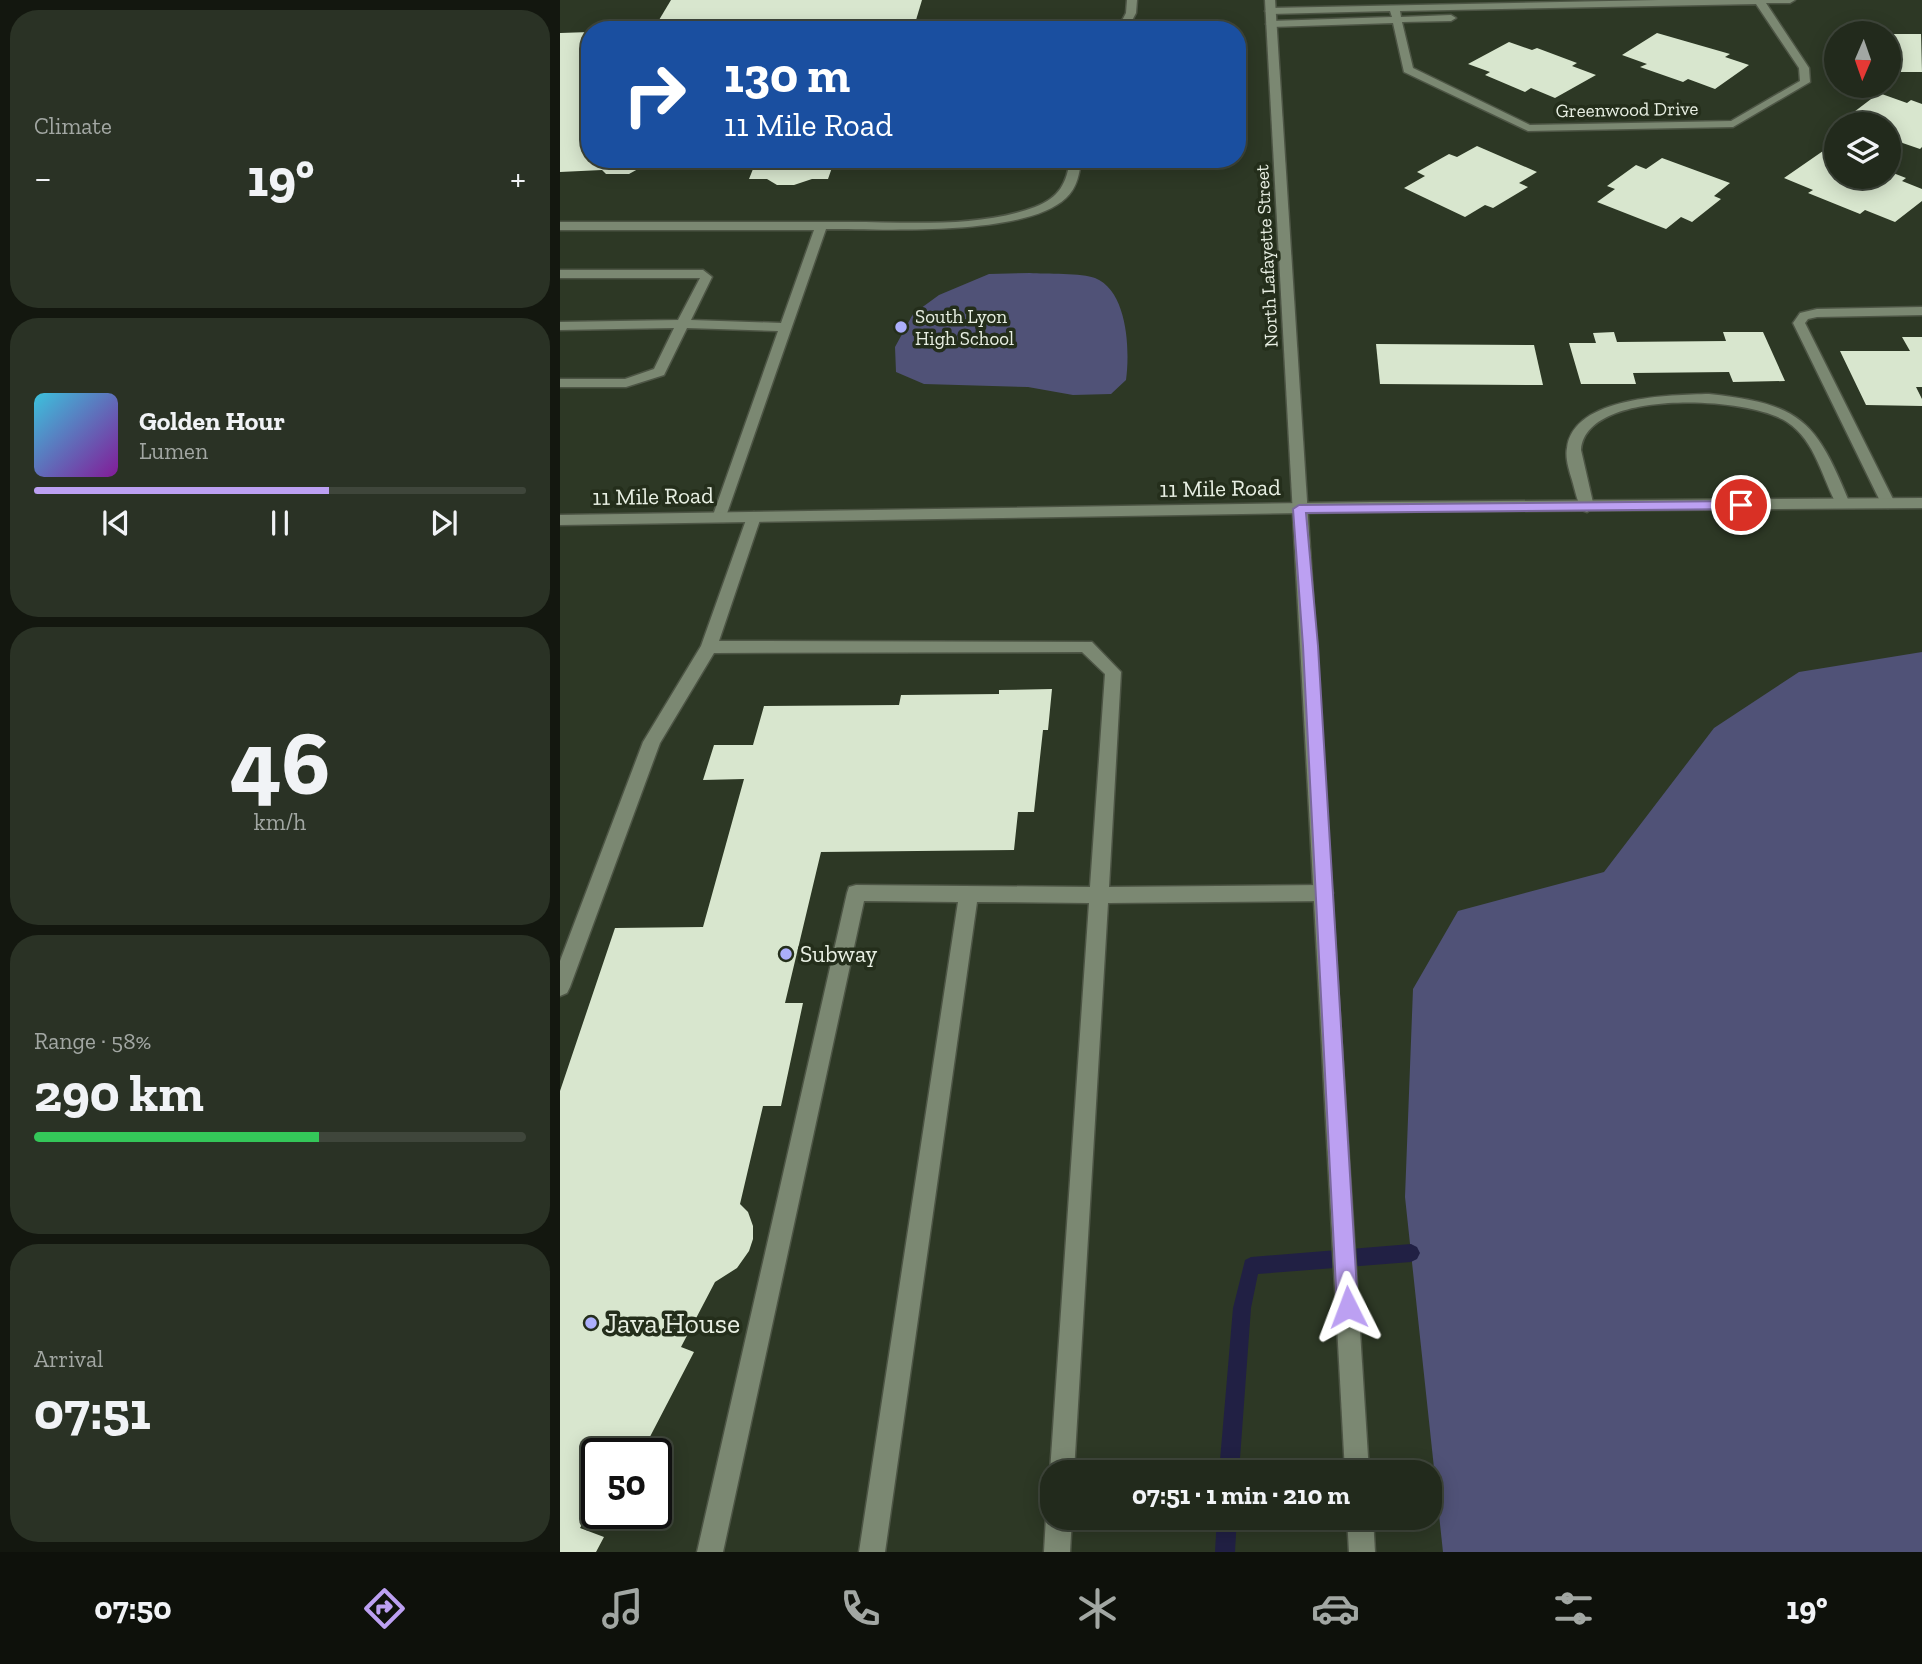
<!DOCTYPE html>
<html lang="en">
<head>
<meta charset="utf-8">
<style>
  body { margin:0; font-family:"Zilla Slab",serif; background:#2a3225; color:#f1f3f6; height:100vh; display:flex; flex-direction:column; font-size:26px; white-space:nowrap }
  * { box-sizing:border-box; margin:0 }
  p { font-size:23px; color:#a2a7a3 }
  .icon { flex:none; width:38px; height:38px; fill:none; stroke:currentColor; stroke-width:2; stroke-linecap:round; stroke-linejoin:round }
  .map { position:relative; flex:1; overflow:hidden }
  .sheet { display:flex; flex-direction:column; gap:10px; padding:10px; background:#13170f; width:560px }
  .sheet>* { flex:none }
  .top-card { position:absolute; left:21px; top:21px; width:665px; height:147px; border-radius:28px; box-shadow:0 4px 18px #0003,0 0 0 2px #3f463b; background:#1a4fa0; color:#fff; overflow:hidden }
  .needle { width:46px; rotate:182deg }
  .fabs { position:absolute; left:1264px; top:21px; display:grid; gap:14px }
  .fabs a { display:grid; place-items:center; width:77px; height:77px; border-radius:50%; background:#222a1c; box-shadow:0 4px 18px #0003,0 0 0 2px #3f463b; font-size:35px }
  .speed { position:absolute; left:21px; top:1438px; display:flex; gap:14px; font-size:35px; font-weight:700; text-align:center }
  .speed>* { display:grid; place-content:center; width:91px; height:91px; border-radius:50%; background:#222a1c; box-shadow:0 4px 18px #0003,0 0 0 2px #3f463b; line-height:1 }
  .speed .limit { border:4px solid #111; border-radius:10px; background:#fff; color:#111 }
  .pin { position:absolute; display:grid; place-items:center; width:60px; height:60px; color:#fff; margin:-30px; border:4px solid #fff; border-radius:50%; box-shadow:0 2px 7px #0007 }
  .me { position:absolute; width:77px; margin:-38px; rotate:357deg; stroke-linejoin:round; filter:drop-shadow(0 0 5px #0008) }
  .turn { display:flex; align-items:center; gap:24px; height:147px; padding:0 28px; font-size:32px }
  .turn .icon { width:91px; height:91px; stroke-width:2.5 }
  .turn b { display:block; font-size:49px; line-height:60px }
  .big { font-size:52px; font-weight:800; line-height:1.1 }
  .sheet .widget { flex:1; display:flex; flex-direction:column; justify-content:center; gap:10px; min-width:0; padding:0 24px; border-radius:28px; background:#2a3225 }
  .sheet .dial { align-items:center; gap:0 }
  .dial b { font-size:91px; line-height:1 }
  .song { display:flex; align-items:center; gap:21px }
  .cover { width:84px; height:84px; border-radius:10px; background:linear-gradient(135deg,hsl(190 70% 55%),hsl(290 70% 35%)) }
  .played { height:7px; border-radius:4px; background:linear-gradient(90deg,#bca0f2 60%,#3f463b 60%) }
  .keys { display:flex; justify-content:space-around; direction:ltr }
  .heat { display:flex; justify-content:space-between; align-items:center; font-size:38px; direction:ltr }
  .charge { height:10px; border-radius:5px; background:linear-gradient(90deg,#34c759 58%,#3f463b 0) }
  .trip { position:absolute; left:480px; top:1460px; width:402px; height:70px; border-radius:28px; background:#222a1c; box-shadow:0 4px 18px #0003,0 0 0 2px #3f463b; font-weight:800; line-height:70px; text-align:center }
  .tab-bar { display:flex; height:112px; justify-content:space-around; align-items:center; background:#0e110b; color:#a2a7a3 }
  .tab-bar .icon { width:49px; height:49px }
  .tab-bar .active { color:#bca0f2 }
  .tab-bar b { font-size:32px; color:#f1f3f6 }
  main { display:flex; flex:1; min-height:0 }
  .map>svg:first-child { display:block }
</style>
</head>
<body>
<main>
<section class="sheet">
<div class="widget"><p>Climate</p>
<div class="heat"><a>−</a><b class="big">19°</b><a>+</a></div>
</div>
<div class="widget">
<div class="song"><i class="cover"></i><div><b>Golden Hour</b><p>Lumen</p></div></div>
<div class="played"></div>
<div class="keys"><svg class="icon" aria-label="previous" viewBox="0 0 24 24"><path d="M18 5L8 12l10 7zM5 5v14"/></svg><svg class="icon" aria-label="pause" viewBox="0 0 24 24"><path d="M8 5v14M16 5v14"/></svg><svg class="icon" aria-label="next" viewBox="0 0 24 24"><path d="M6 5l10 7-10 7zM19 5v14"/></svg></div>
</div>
<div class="widget dial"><b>46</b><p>km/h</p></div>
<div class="widget"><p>Range · 58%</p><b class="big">290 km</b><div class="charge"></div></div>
<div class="widget"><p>Arrival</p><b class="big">07:51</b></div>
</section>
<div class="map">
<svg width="1362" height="1552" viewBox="0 0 1362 1552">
  <rect width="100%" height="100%" fill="#2d3825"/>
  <!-- green -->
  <g fill="#505277">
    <path d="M470,273C485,274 523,273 535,278C568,291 570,351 566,380L551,394L513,395L468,387L364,384L336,372L335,347L353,314L379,295L429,274Z"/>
    <path d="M1362,652V1552H883L845,1197L853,989L898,911L1044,872L1154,728L1239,672Z"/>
  </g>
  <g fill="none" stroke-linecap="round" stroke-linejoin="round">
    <!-- stream -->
    <g fill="#212044" fill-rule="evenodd">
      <path d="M851,1244L857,1247L860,1253L857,1259L851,1262L698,1274L691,1308L679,1472H659L673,1308L685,1260L691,1257Z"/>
      <path d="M657,1517H677L675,1552H655Z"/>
    </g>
  </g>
  <!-- building -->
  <g fill="#d8e6ce">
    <path d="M111,0H362L353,30H93Z"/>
    <path d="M30,32V159H97L92,169H78L69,174H46L42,170L0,172V33Z"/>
    <path d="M1097,33L1170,54L1165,57L1189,65L1155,89L1128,79L1123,82L1080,67L1087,64L1062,55Z"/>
    <path d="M1328,34H1361L1362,72H1341L1339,68H1328Z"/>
    <path d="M949,42L972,50L977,48L1017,63L1012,66L1036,75L995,98L971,88L965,92L925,75L930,72L908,64Z"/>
    <path d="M1319,93L1347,103L1351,100L1362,104V147L1360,149L1328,138V124H1304L1286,118Z"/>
    <path d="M917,146L977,172L959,183L968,187L933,208L925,205L905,217L844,188L865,176L857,172L889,154L897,157Z"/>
    <path d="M1263,151L1276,156V177H1328V171L1346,178L1342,181L1362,189V201L1335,222L1305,210L1300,214L1248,193L1253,190L1224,178Z"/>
    <path d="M1102,158L1170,183L1154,196L1161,199L1132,222L1121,217L1106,229L1037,202L1055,189L1047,186L1076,165L1086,169Z"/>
    <path d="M197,159H275L268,179H252L234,185H217L207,179H189Z"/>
    <path d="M1054,332L1057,342L1166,341L1163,332H1203L1225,381L1173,382L1169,372L1073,373L1076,384H1021L1009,343H1036L1033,333Z"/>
    <path d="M1342,337H1362V387H1356L1362,399V406L1306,405L1280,351H1350Z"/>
    <path d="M816,344L974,345L983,385L820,384Z"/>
    <path d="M492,689L488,730H483L474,812H458L454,850L261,852L225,1003H243L221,1106H203L180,1204L188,1212L193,1226V1239L189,1251L177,1268L155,1282L121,1347L134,1352L81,1454H37V1498L20,1528L44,1537L36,1552H0V1091L55,928L143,927L184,779L143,780L154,745H193L204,706L339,705L341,695L439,694V690Z"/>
  </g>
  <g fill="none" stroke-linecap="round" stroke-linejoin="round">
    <defs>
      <g id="service">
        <path d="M567,0H577L576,13L567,30H557L566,13Z"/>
        <path d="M510,159H521C520,173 517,188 506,198C465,237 322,229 266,229L164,522H154L152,518L218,331L127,328L104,375L66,387H0V379H65L94,369L114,328L0,330V322L118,320L140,278H0V270H143L152,277L131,320L221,323L254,230H0V222C96,222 193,222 289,222C349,222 418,228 475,207C499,198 507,183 510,159Z"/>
        <path d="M1362,307V315L1257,317L1248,319L1245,323L1335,503L1328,508L1321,503L1233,323L1240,313L1257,309Z"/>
        <path d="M1149,394C1241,404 1256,420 1290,504L1288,507H1278C1262,479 1256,441 1227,422C1189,396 1025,388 1021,450L1034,507L1027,512L1022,510C1017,501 1015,490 1012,480C1009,470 1005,458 1007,448C1013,396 1111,395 1149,394Z"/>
        <path d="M194,512L201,517L159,641L532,642L561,672L549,887L764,885L771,887L773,893L771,899L764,901L548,903L514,1472H492V1477L490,1472L529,903L417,902L325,1552H299L398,902L304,901L163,1552H137L287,893L289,887L296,885L530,887L545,674L522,652L154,653L100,743L10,987L7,993L0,996V961L83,742L141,646L187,517Z"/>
        <path d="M492,1507V1517H512L510,1552H484L486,1517Z"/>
      </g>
      <path id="minor" d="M1098,0H1235L1230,3H1206L1249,68L1250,82L1173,127L968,131L844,72L833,23L711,27L706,24L711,21L832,17L830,11L710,14L705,11L710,8ZM1196,4L1239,68L1240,81L1171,121L970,125L853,68L842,22L891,21L896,18L891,15L841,17L840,11Z"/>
      <path id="tertiary" d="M1362,498V508L811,512L0,525V515L811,502Z"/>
      <g id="secondary">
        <path d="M705,0H715L809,1472H785Z"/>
        <path d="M787,1517H813L815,1552H789Z"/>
      </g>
    </defs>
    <!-- service casing -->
    <use href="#service" stroke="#4d5545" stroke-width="3"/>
    <!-- minor casing -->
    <use href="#minor" stroke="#4d5545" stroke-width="3"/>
    <!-- tertiary casing -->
    <use href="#tertiary" stroke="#4d5545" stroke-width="3"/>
    <!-- secondary casing -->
    <use href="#secondary" stroke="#4d5545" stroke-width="3"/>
    <!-- service -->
    <use href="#service" fill="#7b8872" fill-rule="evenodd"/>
    <!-- minor -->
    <use href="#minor" fill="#7b8872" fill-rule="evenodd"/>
    <!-- tertiary -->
    <use href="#tertiary" fill="#7b8872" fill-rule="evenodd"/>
    <!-- secondary -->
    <use href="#secondary" fill="#7b8872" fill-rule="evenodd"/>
  </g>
  <!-- route -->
  <path fill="#bca0f2" stroke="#7a689d" stroke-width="2" d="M1181,501L1187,505L1185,509L746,513L758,646L798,1307L795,1314L788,1317L780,1314L777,1307L743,646L733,509L739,505Z"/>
  <!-- markers -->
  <g fill="#acaffb" stroke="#242e1b" stroke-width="2.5">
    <circle cx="341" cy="327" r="7"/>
    <circle cx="226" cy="954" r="7"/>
    <circle cx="31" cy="1323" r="7"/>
  </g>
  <g text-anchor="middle" stroke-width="7" stroke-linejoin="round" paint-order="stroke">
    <!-- far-street labels -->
    <g font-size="19" fill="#e8efe3" stroke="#242e1b">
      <text transform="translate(1067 109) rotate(-1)" y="7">Greenwood Drive</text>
      <text transform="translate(706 256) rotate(-93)" y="7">North Lafayette Street</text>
    </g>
    <!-- far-poi labels -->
    <g font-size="19" fill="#e8efe3" stroke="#242e1b" text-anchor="start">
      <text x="355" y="323">South Lyon<tspan x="355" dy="22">High School</tspan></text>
    </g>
    <!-- street labels -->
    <g font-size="23" fill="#e8efe3" stroke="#242e1b">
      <text transform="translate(660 488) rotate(-1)" y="8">11 Mile Road</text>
      <text transform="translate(93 496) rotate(-1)" y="8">11 Mile Road</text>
    </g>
    <!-- poi labels -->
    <g font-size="23" fill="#e8efe3" stroke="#242e1b" text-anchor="start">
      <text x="240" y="962">Subway</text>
    </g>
    <!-- near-poi labels -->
    <g font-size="28" fill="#e8efe3" stroke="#242e1b" text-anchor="start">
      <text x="45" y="1333">Java House</text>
    </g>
  </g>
</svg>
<div class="fabs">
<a><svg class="needle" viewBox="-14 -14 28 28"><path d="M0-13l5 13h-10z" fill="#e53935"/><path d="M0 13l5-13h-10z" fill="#a2a7a3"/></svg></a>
<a><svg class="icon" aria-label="layers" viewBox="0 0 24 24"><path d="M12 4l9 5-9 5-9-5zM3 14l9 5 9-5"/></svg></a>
</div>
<div class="speed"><div class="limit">50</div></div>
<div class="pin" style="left:1181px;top:505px;background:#d93025"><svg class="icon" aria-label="arrive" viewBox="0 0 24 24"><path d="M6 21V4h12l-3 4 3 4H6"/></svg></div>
<svg class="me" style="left:788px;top:1307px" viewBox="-20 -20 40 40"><path d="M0-17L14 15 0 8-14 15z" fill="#bca0f2" stroke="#fff" stroke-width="4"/></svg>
<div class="trip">07:51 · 1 min · 210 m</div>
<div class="top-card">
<div class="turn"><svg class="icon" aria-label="right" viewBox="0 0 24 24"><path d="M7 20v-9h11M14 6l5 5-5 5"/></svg><div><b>130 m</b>11 Mile Road</div></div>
</div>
</div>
</main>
<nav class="tab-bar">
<b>07:50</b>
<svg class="icon active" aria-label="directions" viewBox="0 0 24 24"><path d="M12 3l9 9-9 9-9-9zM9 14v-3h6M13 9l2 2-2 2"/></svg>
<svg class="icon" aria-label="music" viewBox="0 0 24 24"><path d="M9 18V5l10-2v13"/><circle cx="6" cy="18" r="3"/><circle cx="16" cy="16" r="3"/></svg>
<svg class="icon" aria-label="phone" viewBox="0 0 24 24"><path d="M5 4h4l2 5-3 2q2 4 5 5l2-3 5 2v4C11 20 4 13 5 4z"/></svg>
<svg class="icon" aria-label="climate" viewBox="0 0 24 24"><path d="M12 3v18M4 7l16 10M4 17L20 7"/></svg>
<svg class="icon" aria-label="car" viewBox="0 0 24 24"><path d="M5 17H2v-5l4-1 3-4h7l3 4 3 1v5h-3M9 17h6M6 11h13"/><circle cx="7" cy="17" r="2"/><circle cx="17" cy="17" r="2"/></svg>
<svg class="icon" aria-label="filters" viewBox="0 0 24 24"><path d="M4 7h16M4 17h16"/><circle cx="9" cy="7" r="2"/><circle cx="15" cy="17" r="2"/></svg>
<b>19°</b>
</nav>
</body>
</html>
